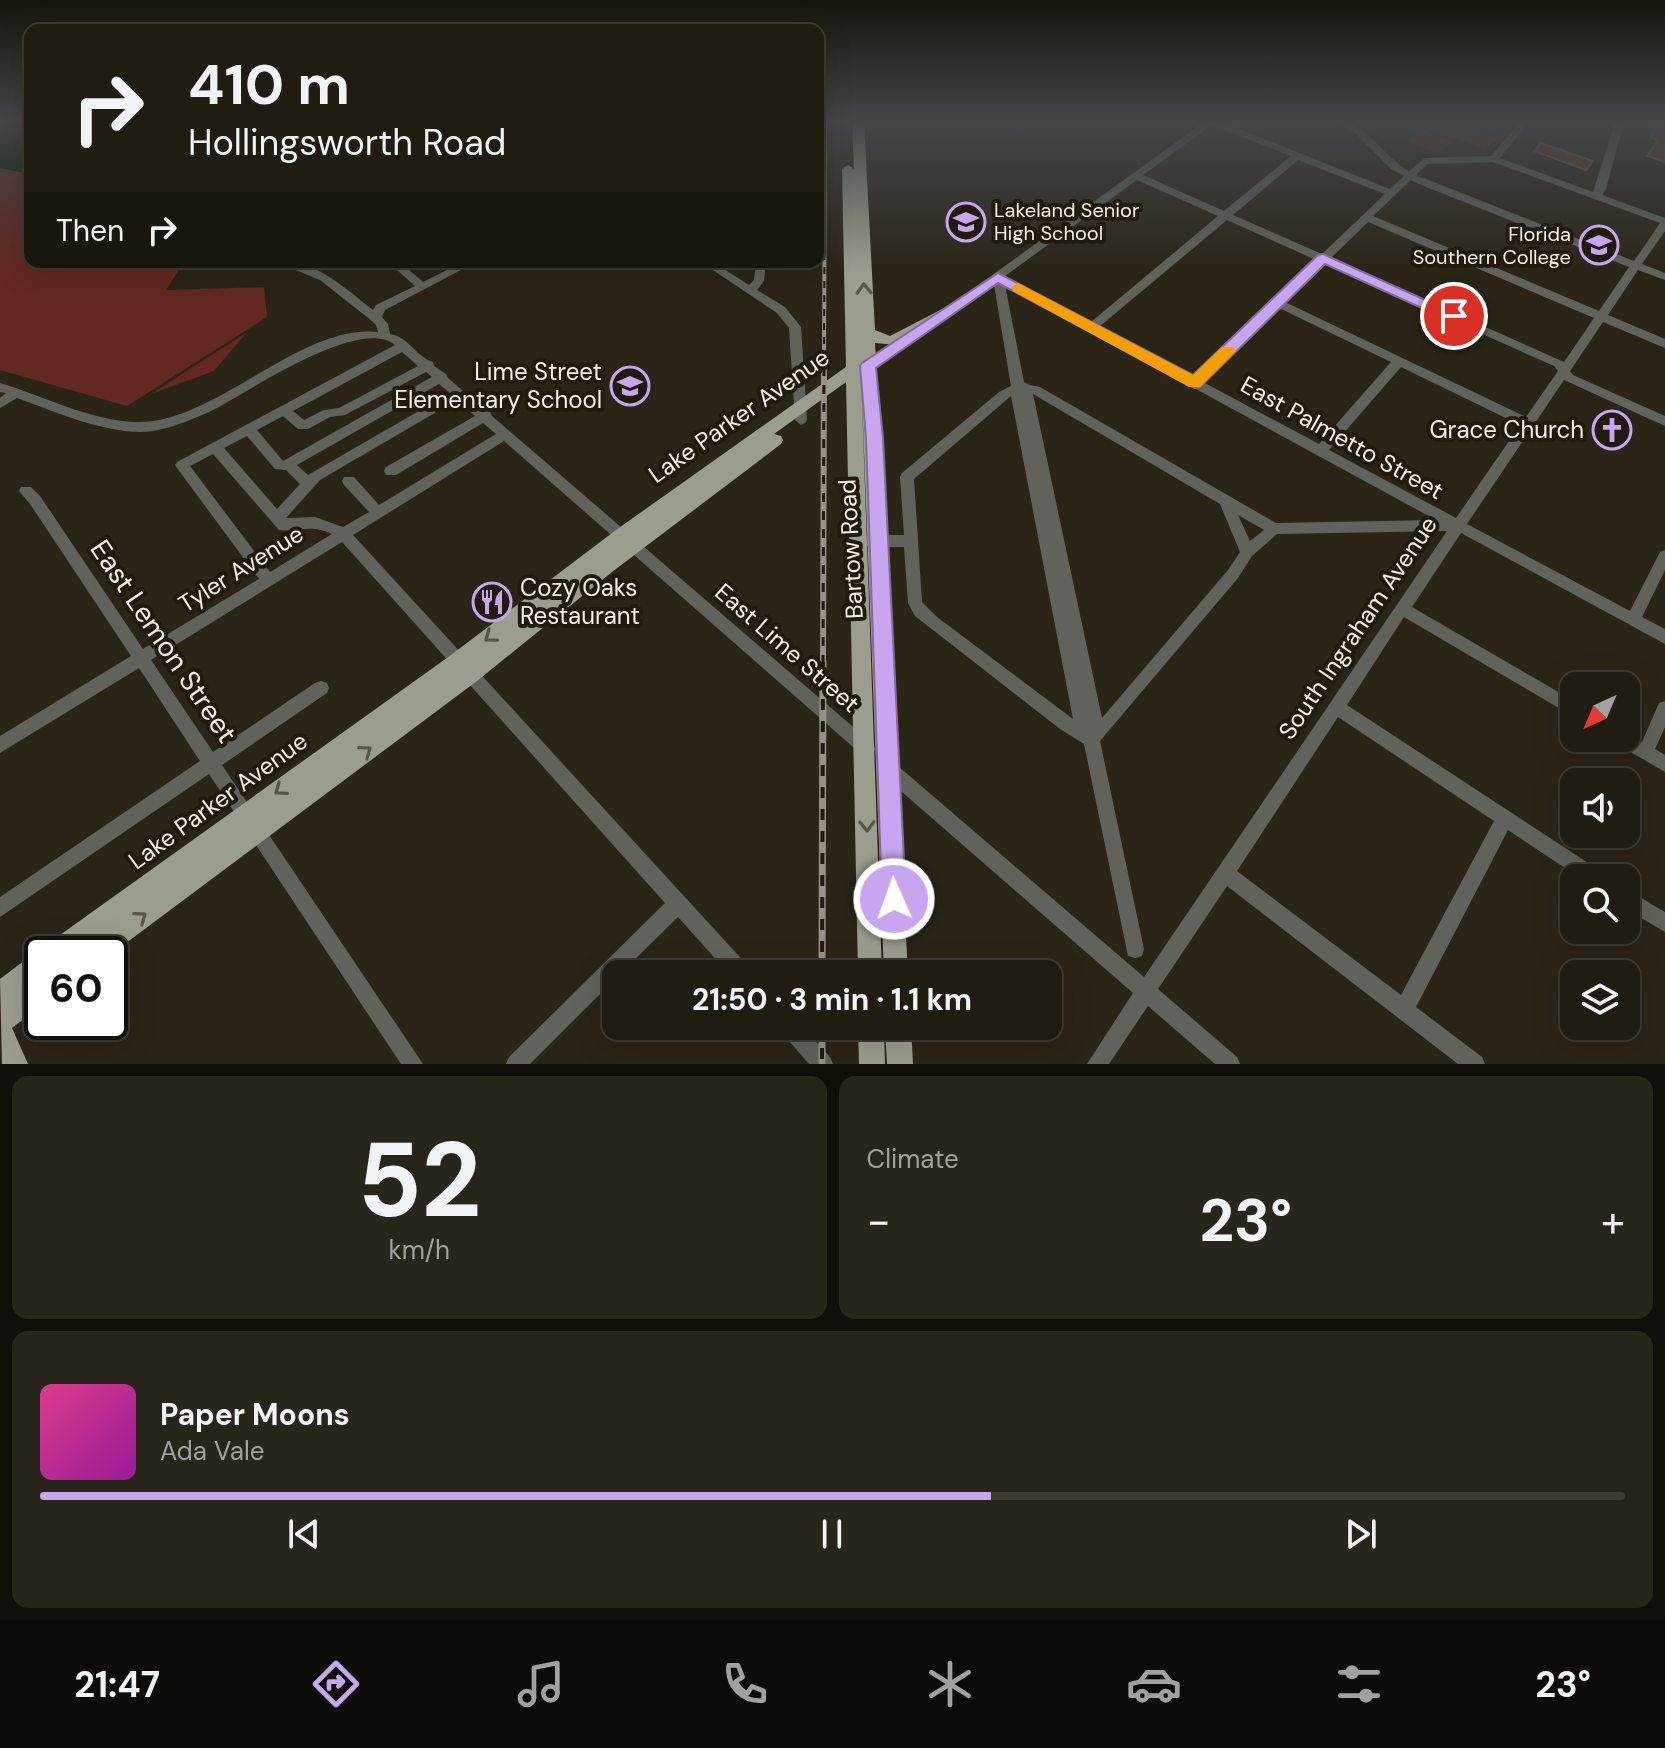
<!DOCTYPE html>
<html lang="en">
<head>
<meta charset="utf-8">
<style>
  body { margin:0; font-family:"DM Sans",sans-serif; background:#28251b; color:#f1f3f6; height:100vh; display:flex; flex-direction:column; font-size:30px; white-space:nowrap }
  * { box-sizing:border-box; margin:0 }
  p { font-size:26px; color:#a2a19f }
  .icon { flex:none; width:44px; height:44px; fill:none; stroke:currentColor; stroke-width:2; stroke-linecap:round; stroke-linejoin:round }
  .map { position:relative; height:1064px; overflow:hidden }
  .drawer { display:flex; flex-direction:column; gap:12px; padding:12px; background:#120f0a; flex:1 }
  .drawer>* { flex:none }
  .hud { position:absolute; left:24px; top:24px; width:800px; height:244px; border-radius:16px; box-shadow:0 8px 32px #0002,0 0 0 2px #3d3a32; background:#201c12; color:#f1f3f6; overflow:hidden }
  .needle { width:52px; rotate:224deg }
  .controls { position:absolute; left:1560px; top:672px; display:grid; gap:16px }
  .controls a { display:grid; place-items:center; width:80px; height:80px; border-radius:16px; background:#201c12; box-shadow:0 8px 32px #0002,0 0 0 2px #3d3a32; font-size:40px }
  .speed { position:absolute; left:24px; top:936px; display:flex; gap:16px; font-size:40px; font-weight:700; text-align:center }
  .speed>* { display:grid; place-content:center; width:104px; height:104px; border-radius:50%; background:#201c12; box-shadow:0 8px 32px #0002,0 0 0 2px #3d3a32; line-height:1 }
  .speed .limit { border:4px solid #111; border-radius:12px; background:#fff; color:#111 }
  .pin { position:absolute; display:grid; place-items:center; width:68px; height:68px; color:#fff; margin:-34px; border:4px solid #fff; border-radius:50%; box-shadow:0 2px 8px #0007 }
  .me { position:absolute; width:88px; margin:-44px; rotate:358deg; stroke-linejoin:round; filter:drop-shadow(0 0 6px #0008) }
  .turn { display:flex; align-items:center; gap:28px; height:168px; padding:0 32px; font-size:36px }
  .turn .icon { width:104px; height:104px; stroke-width:2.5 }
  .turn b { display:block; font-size:56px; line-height:68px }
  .then { display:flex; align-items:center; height:76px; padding:0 32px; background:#0003; gap:16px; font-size:30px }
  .big { font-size:60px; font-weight:700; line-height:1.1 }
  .drawer .tile { flex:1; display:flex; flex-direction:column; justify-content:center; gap:12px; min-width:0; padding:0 28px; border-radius:16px; background:#28251b }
  .drawer .dial { align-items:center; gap:0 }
  .dial b { font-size:104px; line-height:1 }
  .song { display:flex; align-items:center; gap:24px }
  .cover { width:96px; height:96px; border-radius:12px; background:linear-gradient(135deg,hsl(330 70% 55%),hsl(300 70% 35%)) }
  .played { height:8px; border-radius:4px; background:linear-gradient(90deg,#c7a6ef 60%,#3d3a32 60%) }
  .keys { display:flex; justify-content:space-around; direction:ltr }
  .heat { display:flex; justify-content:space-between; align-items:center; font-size:44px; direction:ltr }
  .drawer .tiles { flex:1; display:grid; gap:12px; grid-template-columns:1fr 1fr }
  .tile:last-child { grid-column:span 2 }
  .trip { position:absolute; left:602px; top:960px; width:460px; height:80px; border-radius:16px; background:#201c12; box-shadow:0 8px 32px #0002,0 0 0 2px #3d3a32; font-weight:700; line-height:80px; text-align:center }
  .menu { display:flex; height:128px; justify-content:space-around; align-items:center; background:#0d0b07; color:#a2a19f }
  .menu .icon { width:56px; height:56px }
  .menu .selected { color:#c7a6ef }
  .menu b { font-size:36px; color:#f1f3f6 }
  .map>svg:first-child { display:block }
</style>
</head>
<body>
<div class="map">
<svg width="1665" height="1064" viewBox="0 0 1665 1064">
  <rect width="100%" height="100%" fill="#2b2518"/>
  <!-- green -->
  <g fill="#622821">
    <path d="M1426,122H1458L1499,138L1484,149L1423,127Z"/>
    <path d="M1418,129H1422L1454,142L1438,153L1407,142Z"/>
    <path d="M0,168L30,174V262H184L166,290L264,287L267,317L127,406L0,370Z"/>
    <path d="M246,333L214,371L151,394Z"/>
  </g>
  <!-- water -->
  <path fill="#011700" d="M0,122H30V174L0,168Z"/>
  <!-- building -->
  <g fill="#663a16" stroke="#67594f" stroke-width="2">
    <path d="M1655,122H1665V162L1647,156L1658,141L1651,137Z"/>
    <path d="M1541,143L1593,161L1586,170L1534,151Z"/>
  </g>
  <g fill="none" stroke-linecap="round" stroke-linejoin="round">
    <!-- minor -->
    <g fill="#61625b" fill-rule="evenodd">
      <path d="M1204,122H1222L1390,189L1404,176L1391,169L1356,134L1336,122C1368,122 1383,157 1409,171L1425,158L1491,156L1520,122H1529L1500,158L1593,192L1615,122H1624L1606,189L1602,195L1665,218V231L1642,264L1665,273V280L1638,270L1608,315L1665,339V348L1603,322L1570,371L1573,375L1665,416V426L1564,380L1467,524L1630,611L1660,552L1665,550V570L1642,617L1665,629V644L1461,533L1412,607L1574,701V717L1404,617L1347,705L1602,872L1605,878H1580L1508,830L1416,1007L1482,1057L1485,1064H1458L1227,886L1158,989L1237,1057L1240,1064H1215L1148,1006L1109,1064H1087L1133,993L879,772L877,766L879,760L885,758L891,760L1144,977L1447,531L1277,534L1252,556L1238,578L1100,741L1144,949L1142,956L1135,958L1128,956L1084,744L1060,729L915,616L908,603L904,547H870L865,545L863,541L865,537L870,535H904L900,477L902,473L999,392L1011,386L994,285L952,316H944V310ZM1212,125L1291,156L1224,211L1143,175ZM1298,160L1385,194L1322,254L1233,215ZM1493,162L1660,223L1634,261L1416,175L1428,164ZM1137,180L1218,216L1091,322L1005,276ZM1411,180L1421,185L1629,267L1599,311L1373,216ZM1227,220L1316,260L1194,377L1099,327ZM1368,222L1594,318L1564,362L1331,258ZM1325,264L1554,366L1558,371L1526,417L1285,302ZM1005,285L1436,520L1276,523L1040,387L1030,385L1024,382ZM1279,308L1391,362L1319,444L1203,382ZM1401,367L1520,425L1456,518L1329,450ZM1033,394L1220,504L1240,552L1228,570L1102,718ZM1011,396L1073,719L937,617L922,602L914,479ZM1238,515L1264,530L1250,541ZM1338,717L1494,821L1401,995L1237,871Z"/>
      <path d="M388,262H400L423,282L463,262H476L385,310L382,317L388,324L390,334C409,337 415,356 433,362L434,366L446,374L448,378L486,411L490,412L492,416L873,744L875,749L873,754L867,757L861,754L504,441L353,535L749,967L752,974H729L678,917L620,974H616V978L530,1064H506L509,1057L665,903L342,542L151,660L213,752L315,683L321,681L327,683L329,688L327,693L222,765L423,1064H401L209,774L0,917V897L200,761L139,668L0,753V736L131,656L30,504L19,491L21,487H31L40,496L143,649L259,579L177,468L175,465L177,462L395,345C360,316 251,390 217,408C197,418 175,427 153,431C112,437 56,412 17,398L0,408V398L6,393L0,392V383C45,396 104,428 153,421C226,411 305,324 378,332L376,325L372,321L320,280L291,268V264C319,262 352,294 373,310L376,305L415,286ZM402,352L418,366L339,408L324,410L304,420L293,411ZM426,372L432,377L283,461L257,430L283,416L298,429H308L330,417L345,415ZM439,384L450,393L308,475L297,465ZM457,400L475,416L386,467L384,471L386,475H396L483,423L496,434L379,505L354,477H344L342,481L344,485L369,512L343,527L315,517L286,518L320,480ZM247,436L275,469L286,470L300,484L277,509L224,448ZM213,454L279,530C299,533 309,523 332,534L270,572L190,466Z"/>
      <path d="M701,262H713L749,285L754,280L756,262H766L764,281L757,290L785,307L801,327L807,420L805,423L801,425L795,420L789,328L777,313Z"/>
      <path d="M931,320L937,324L935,327L872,369H864L862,366L864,363Z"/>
      <path d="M1665,701V727L1655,749L1665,755V772L1615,743L1613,738H1626V732L1642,742L1659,703Z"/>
      <path d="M1626,889L1665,912V932L1626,909Z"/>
      <path d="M779,1026H802L830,1057L833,1064H809L782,1033Z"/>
    </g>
    <!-- major -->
    <g fill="#9b9d8f" fill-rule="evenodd">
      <path d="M852,122H864L875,330L890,336L952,304H962L964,307L897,345L875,343L908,974H884L861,373L882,974H858L846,382L774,434L781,436L783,440L781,444L612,572L477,681L110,955L79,954L80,950L75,954H42V1005L12,1028L28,1064H2L0,979L33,954L44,951L46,945L451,655L616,530L846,367L842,169L848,165L854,169Z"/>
      <path d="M858,1026H884L885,1064H859Z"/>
      <path d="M885,1026H911L913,1064H887Z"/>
    </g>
    <defs>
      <path id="rail-far2" d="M824,358L825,122"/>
      <path id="rail-far1" d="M823,664L824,356"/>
      <g id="rail">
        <path d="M822,974L823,662"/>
        <path d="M822,1026V1064"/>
      </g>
    </defs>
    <!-- rail-far2 casing -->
    <use href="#rail-far2" stroke="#979287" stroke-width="4"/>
    <!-- rail-far1 casing -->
    <use href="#rail-far1" stroke="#979287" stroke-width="6"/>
    <!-- rail casing -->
    <use href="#rail" stroke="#979287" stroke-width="7"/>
    <!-- rail-far2 -->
    <use href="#rail-far2" stroke="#211b0f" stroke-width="2" stroke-dasharray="7" stroke-linecap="butt"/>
    <!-- rail-far1 -->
    <use href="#rail-far1" stroke="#211b0f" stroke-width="3" stroke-dasharray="9" stroke-linecap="butt"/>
    <!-- rail -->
    <use href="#rail" stroke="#211b0f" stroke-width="4" stroke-dasharray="11" stroke-linecap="butt"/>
  </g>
  <!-- one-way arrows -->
  <defs><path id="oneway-chevron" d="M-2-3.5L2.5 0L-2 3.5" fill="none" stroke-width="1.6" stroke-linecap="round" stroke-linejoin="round" transform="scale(2)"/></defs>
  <g stroke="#585649">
    <use href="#oneway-chevron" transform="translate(864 289) rotate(-92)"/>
    <use href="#oneway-chevron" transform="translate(490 637) rotate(143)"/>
    <use href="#oneway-chevron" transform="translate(366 751) rotate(-36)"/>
    <use href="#oneway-chevron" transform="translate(280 790) rotate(144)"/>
    <use href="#oneway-chevron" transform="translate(867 826) rotate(89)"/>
    <use href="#oneway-chevron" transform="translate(141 917) rotate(-36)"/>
  </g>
  <!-- sky -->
  <linearGradient id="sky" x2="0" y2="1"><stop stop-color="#18140d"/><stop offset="0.45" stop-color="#444648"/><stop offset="1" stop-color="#444648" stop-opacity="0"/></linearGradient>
  <rect width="1665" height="271" fill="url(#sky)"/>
  <!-- route -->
  <path fill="#c7a6ef" stroke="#816c9b" stroke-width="2" d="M1323,254L1461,316L1459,320H1448L1325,264L1200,387L1195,388L998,283L876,368L883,438L906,899L902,907L894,911L885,907L882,899L866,438L860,366L862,363L998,273L1193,375L1318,255Z"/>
  <!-- slow -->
  <path fill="#f59e0b" d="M1018,283L1193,375L1222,347H1233L1236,351L1200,387H1189L1013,291L1011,288Z"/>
  <!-- icons -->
  <defs>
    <symbol id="school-ring" viewBox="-11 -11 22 22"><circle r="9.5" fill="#211b0f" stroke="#c7a6ef" stroke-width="1.5"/><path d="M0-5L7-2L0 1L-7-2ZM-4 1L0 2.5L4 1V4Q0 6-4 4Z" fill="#c7a6ef"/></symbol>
    <symbol id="university-ring" viewBox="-11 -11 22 22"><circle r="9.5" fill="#211b0f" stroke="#c7a6ef" stroke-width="1.5"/><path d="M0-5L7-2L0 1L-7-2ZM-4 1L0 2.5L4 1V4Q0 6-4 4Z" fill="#c7a6ef"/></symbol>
    <symbol id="church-ring" viewBox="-11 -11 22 22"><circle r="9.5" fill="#211b0f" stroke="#c7a6ef" stroke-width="1.5"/><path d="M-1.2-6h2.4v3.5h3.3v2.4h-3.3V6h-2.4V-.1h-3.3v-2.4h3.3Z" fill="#c7a6ef"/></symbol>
    <symbol id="restaurant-ring" viewBox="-11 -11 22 22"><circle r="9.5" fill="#211b0f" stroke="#c7a6ef" stroke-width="1.5"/><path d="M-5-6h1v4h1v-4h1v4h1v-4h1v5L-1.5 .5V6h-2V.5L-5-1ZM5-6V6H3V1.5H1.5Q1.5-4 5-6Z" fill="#c7a6ef"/></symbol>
  </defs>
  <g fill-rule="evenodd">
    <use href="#school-ring" x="944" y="200" width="44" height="44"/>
    <use href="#university-ring" x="1577" y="223" width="44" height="44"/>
    <use href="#school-ring" x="608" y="364" width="44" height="44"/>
    <use href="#church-ring" x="1590" y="408" width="44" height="44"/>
    <use href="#restaurant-ring" x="470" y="580" width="44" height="44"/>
  </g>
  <g text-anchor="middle" stroke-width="8" stroke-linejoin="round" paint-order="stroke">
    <!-- far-poi labels -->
    <g font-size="20" fill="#f4f0e7" stroke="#211b0f" text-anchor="start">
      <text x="994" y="217">Lakeland Senior<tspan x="994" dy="23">High School</tspan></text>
      <text x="1571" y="241" text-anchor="end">Florida<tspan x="1571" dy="23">Southern College</tspan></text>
    </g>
    <!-- poi labels -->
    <g font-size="24" fill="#f4f0e7" stroke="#211b0f" text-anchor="end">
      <text x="602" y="380">Lime Street<tspan x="602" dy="28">Elementary School</tspan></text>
      <text x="1584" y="438">Grace Church</text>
      <text x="520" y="596" text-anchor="start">Cozy Oaks<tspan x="520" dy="28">Restaurant</tspan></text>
    </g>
    <!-- street labels -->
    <g font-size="24" fill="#f4f0e7" stroke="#211b0f">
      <text transform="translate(739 416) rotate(-35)" y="8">Lake Parker Avenue</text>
      <text transform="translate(1342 438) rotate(29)" y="8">East Palmetto Street</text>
      <text transform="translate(851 549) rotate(-93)" y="8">Bartow Road</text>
      <text transform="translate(241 569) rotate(-32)" y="8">Tyler Avenue</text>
      <text transform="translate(1358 628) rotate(-56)" y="8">South Ingraham Avenue</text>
      <text transform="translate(787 648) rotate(41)" y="8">East Lime Street</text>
      <text transform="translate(218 801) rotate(-36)" y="8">Lake Parker Avenue</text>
    </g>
    <!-- near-street labels -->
    <g font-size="28" fill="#f4f0e7" stroke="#211b0f">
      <text transform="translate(164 641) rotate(56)" y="10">East Lemon Street</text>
    </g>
  </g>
</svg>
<div class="controls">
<a><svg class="needle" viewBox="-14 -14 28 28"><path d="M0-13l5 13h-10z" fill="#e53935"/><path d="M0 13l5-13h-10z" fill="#a2a19f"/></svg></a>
<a><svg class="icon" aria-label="sound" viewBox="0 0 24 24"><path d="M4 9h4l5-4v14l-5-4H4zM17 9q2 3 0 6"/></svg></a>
<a><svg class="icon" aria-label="search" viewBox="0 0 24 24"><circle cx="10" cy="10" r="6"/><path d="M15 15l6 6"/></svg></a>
<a><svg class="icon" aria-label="layers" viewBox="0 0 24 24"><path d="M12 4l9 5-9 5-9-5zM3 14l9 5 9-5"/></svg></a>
</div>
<div class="speed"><div class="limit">60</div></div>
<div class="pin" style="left:1454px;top:316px;background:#d93025"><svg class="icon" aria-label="arrive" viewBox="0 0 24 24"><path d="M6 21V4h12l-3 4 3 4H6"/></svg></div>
<svg class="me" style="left:894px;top:899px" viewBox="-20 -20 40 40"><circle r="17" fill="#c7a6ef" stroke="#fff" stroke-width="3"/><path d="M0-11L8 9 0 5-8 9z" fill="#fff"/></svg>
<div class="trip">21:50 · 3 min · 1.1 km</div>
<div class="hud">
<div class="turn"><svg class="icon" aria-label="right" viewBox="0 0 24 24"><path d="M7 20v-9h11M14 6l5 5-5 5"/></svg><div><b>410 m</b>Hollingsworth Road</div></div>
<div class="then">Then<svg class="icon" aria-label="right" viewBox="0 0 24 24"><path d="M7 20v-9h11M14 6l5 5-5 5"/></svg></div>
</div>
</div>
<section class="drawer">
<div class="tiles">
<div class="tile dial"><b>52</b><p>km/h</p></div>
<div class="tile"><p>Climate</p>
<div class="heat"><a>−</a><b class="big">23°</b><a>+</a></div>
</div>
<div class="tile">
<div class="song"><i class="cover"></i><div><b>Paper Moons</b><p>Ada Vale</p></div></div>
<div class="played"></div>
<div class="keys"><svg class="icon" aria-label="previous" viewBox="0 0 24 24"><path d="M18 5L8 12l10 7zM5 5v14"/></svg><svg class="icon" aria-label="pause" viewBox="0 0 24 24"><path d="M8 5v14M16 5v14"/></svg><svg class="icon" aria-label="next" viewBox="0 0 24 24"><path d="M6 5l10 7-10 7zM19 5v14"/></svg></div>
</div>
</div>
</section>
<nav class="menu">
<b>21:47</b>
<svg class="icon selected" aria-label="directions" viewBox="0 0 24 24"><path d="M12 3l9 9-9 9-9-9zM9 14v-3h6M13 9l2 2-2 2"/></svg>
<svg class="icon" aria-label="music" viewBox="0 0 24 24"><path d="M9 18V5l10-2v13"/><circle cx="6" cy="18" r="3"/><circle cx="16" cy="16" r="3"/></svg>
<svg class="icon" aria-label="phone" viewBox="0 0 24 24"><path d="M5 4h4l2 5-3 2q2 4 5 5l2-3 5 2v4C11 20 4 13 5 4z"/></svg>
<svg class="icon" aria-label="climate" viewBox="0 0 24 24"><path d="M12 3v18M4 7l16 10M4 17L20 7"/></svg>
<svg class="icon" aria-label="car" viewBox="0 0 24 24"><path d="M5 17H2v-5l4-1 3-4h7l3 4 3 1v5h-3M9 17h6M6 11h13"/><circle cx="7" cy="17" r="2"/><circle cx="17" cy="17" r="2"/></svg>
<svg class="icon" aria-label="filters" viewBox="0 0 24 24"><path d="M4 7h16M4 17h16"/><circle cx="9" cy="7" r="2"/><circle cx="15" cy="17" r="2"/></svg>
<b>23°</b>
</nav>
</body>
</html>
